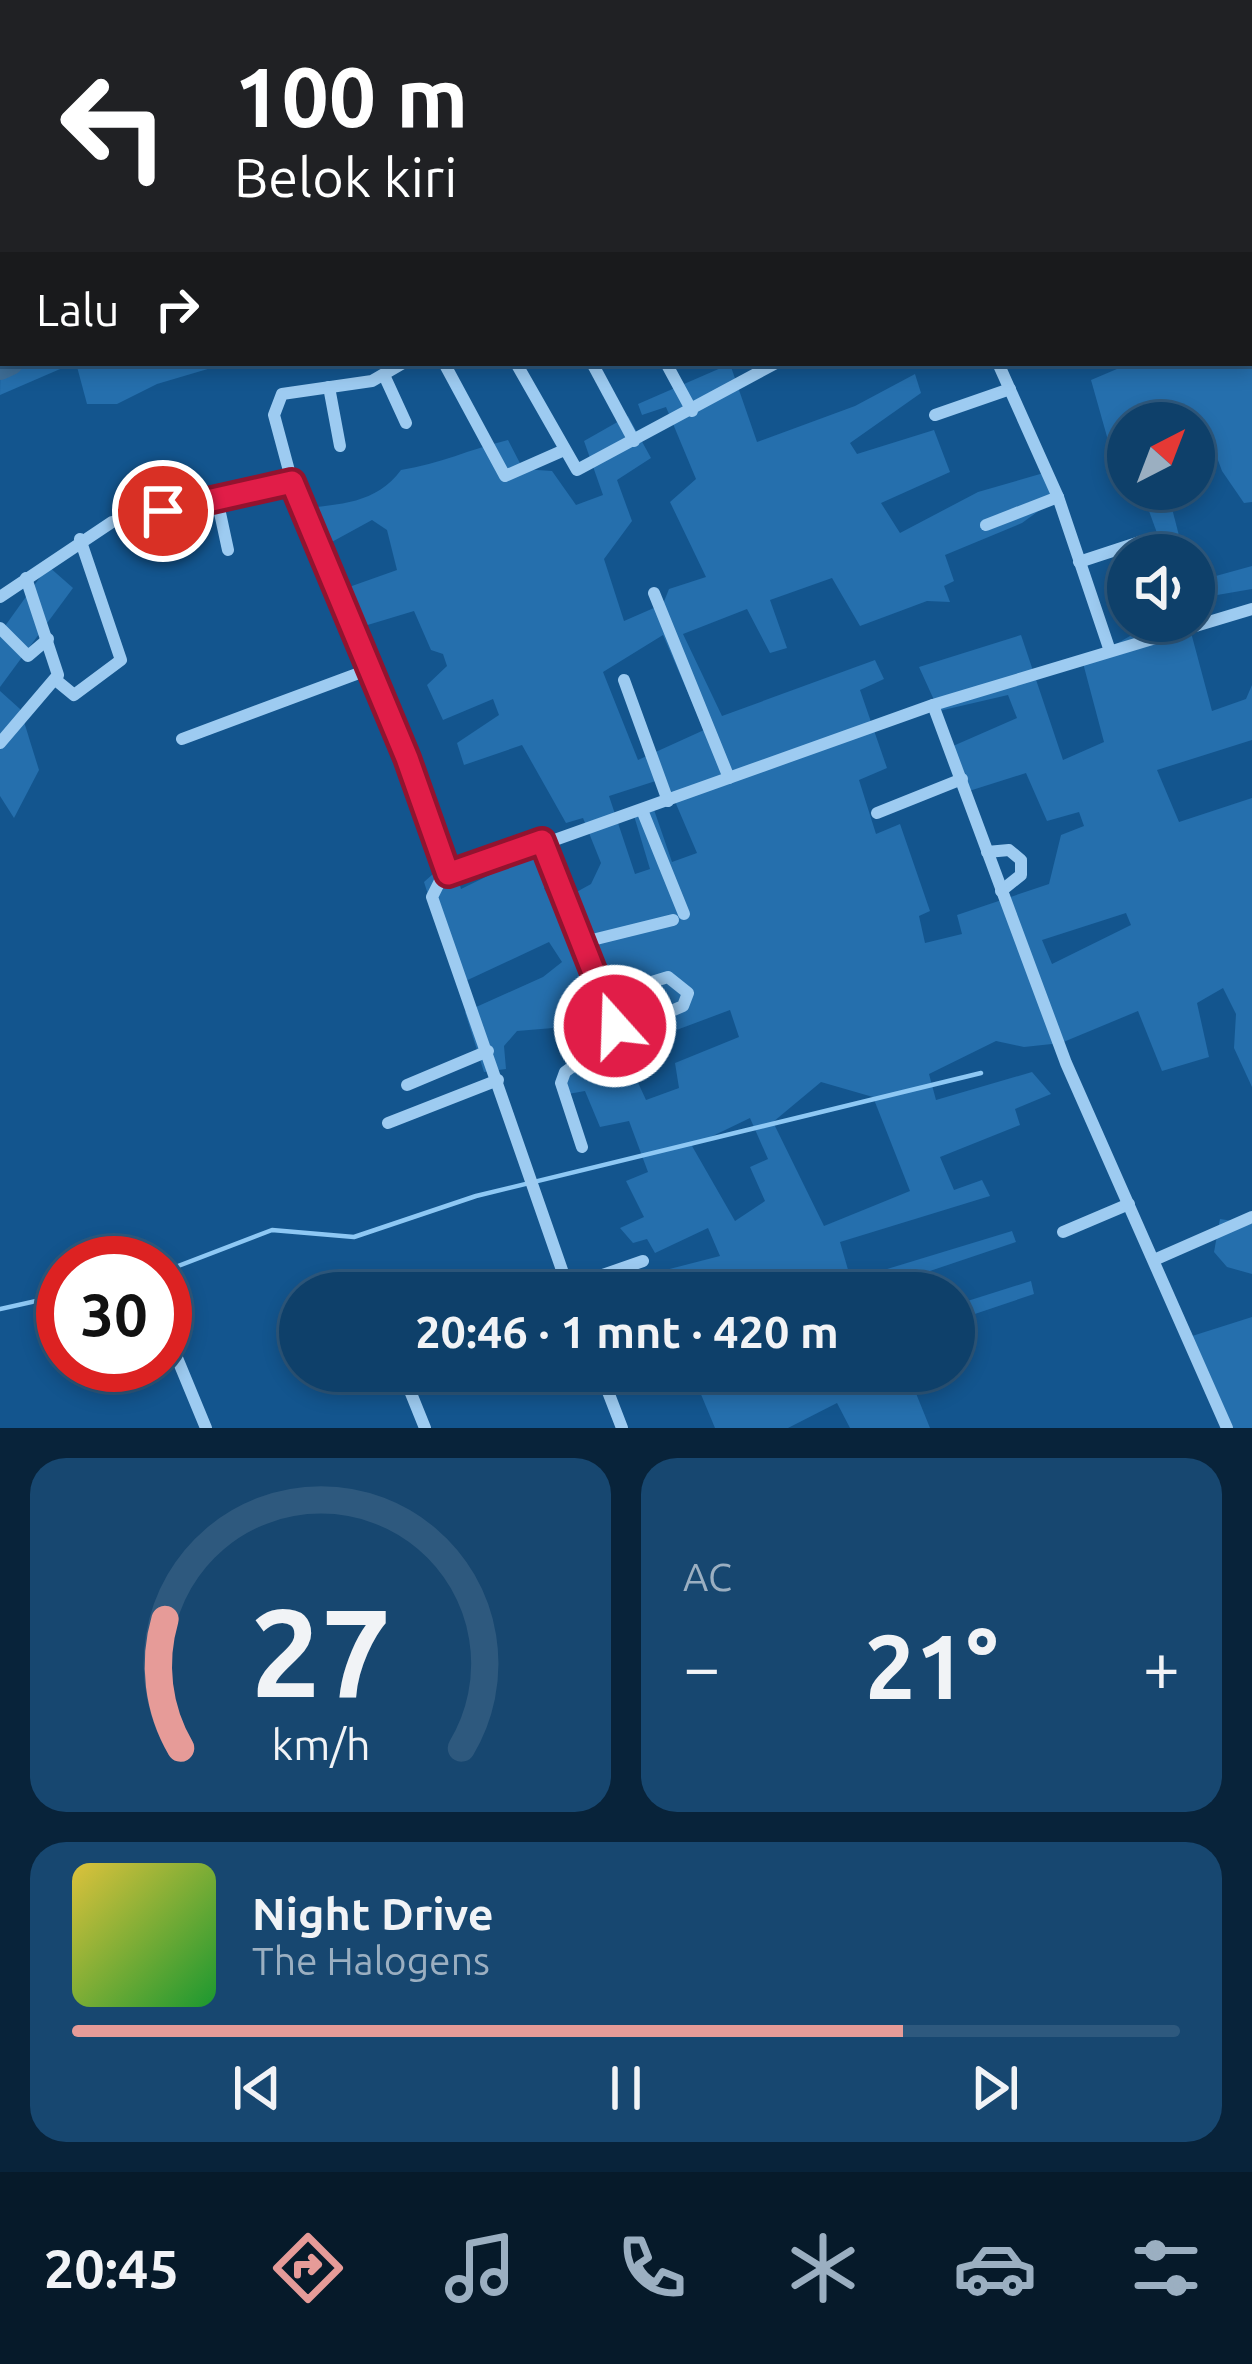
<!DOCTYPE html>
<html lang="id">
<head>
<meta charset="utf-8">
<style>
  body { margin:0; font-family:Ubuntu,sans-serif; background:#174770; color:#f1f3f6; height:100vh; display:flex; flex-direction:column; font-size:45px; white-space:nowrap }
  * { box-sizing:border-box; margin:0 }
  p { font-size:39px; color:#9bafc1 }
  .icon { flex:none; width:66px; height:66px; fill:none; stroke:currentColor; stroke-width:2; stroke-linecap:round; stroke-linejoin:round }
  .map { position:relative; height:1428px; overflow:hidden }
  .details { display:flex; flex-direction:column; gap:30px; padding:30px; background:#08233a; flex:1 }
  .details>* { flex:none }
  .top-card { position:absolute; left:0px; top:0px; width:1254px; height:366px; box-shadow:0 6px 18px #0003,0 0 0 3px #2e597e; background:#202124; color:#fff; overflow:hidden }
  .needle { width:78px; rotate:42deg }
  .buttons { position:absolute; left:1107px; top:402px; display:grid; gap:24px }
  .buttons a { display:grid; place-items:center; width:108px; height:108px; border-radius:50%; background:#0e406a; box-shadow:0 6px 18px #0003,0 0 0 3px #2e597e; font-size:60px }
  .speed { position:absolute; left:36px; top:1236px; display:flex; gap:24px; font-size:60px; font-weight:700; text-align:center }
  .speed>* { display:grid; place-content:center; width:156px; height:156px; border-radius:50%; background:#0e406a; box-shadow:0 6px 18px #0003,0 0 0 3px #2e597e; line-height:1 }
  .speed .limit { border:18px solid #d22; background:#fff; color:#111 }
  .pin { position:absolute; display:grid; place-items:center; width:102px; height:102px; color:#fff; margin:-51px; border:6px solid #fff; border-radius:50%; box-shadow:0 3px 12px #0007 }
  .me { position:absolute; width:132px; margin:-66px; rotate:340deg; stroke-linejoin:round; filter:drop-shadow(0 0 9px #0008) }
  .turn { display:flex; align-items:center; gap:42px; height:252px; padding:0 36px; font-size:54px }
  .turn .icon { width:156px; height:156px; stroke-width:2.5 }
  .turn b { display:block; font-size:84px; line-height:102px }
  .then { display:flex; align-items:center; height:114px; padding:0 36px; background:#0003; gap:24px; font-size:45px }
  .big { font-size:90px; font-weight:600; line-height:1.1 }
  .details .tile { flex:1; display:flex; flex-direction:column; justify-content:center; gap:18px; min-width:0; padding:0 42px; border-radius:36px; background:#174770 }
  .details .dial { align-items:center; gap:0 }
  .dial svg { height:312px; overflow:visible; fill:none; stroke:#2e597e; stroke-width:7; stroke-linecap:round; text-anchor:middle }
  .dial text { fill:#f1f3f6; stroke:none }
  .song { display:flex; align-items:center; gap:36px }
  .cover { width:144px; height:144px; border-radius:18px; background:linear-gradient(135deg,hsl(50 70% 55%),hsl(130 70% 35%)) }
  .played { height:12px; border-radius:6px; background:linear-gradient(90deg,#e69b98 75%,#2e597e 75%) }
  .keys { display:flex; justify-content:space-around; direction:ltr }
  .heat { display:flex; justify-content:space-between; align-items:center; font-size:66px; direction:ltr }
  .details .tiles { flex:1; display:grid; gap:30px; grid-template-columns:1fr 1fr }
  .tile:last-child { grid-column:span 2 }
  .trip { position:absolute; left:279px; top:1272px; width:696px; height:120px; border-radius:60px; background:#0e406a; box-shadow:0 6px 18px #0003,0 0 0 3px #2e597e; font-weight:600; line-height:120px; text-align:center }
  .tab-bar { display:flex; height:192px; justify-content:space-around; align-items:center; background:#061a2a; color:#9bafc1 }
  .tab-bar .icon { width:84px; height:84px }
  .tab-bar .active { color:#e69b98 }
  .tab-bar b { font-size:54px; color:#f1f3f6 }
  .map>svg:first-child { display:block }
</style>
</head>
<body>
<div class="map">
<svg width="1252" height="1428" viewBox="0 0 1252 1428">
  <rect width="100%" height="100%" fill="#13558e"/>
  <!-- green -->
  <g fill="#256fad" fill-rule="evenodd">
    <path d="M388,0H789L791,3H389Z"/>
    <path d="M852,0H1082L1084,3H853Z"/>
    <path d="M3,189V363H74L0,395Z"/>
    <path d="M1252,295V502L1244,503L1222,471L1202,417L1186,423H1128V456L1113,458L1091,380L1131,363H1251Z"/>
    <path d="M76,363H228L157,384L117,404H87Z"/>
    <path d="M730,364L757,442L855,406L915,374L921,393L850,443L857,454L934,430L950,472L881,503L900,533L978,492L1047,472L1058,497L1022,523L945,555L954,581L944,586L950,602L927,601L860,626L832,578L770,600L787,648L770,653L747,609L683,634L722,716L875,660L884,679L860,690L887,768L859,780L876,834L900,824L930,911L919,916L925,943L962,934L957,915L1049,884L1061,835L1084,826L1079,812L1047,821L1026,773L969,791L953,746L1017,718L1008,695L939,711L919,667L1021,635L1063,760L1104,742L1083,663L1130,636L1189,625L1212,711L1246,699L1252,685V740L1157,770L1179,822L1252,798V1087L1234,1048L1236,1014L1223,988L1197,1003L1209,1057L1162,1071L1138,1011L1061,1043L1024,1047L996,1041L929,1074L936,1100L1032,1072L1051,1094L1015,1109L1020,1125L940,1157L954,1190L982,1180L990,1196L840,1242L851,1280L1012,1231L1016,1242L924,1273L930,1293H663L654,1273L720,1256L708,1228L655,1253L647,1239L633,1243L620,1228L644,1217L626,1181L648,1172L629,1121L600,1127L585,1091L568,1094L560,1076L582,1064L569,1039L553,1028L517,1031L504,1046L506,1069L484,1072L465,1012L543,977L562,962L549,942L457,985L424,882L452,857L461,889L553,844L560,868L557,882L544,888L553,905L591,884L601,863L583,818L566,823L522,745L464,765L457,743L499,715L493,699L443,720L427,685L447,666L443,654L431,650L414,611L351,630L335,592L397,570L387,530L372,520L319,549L299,509C340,504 376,504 401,470C440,464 470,449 508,440L523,469L552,471L576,505L603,495L584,441L628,416L651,458L617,480L632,521L604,559L624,621L663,604L669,589L706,577L670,502L696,479L666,407L642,415L638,404ZM663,635L704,730L638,760L603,672ZM665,778L697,853L672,862L651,801L632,809L650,869L635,874L609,796ZM1126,913L1131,925L1052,964L1042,940ZM730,1010L739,1037L675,1063L679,1088L646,1100L623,1050ZM821,1082L873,1097L910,1191L824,1226L773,1122ZM750,1118L768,1159L750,1167L765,1201L735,1221L692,1146Z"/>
    <path d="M1141,489H1167L1184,555H1165Z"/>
    <path d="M48,566L73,588L0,687V633Z"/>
    <path d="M1252,566V589L1194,599V582Z"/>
    <path d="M0,691L20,709L39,770L14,818L0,796Z"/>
    <path d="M1220,1219L1252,1224V1274L1227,1267L1214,1252Z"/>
    <path d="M1031,1281L1034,1294L954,1321V1295L958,1304Z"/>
    <path d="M1252,1317V1428H1227L1189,1337Z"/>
    <path d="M741,1371H907L930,1428H850L837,1403L788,1428H715L700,1392Z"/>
  </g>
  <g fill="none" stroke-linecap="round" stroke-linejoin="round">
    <!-- stream -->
    <g stroke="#8ec8f4" stroke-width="4.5">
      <path d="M165,1271L272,1230L354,1237L476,1196L981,1073"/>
      <path d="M0,1309L63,1295"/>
    </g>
    <!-- river -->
    <g stroke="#3e6e97" stroke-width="24">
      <path d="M636,0L638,3"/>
      <path d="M0,368L11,363"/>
    </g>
    <!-- street -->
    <g stroke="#9dcbf1" stroke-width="12">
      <path d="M66,0L68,3"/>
      <path d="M283,0L285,3"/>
      <path d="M212,3L216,0"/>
      <path d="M967,3V0"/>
      <path d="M1164,3L1170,0"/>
      <path d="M1251,15L1252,14"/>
      <path d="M0,167L3,164"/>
      <path d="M403,363L372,381L282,394L274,415L292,482L407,758L448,874"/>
      <path d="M444,363L505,476L562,451"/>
      <path d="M516,363L577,470L776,363"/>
      <path d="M592,363L634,441"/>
      <path d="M666,363L692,411"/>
      <path d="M998,363L1058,497L1110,651"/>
      <path d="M384,375L406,423"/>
      <path d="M329,387L340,446"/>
      <path d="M935,415L1010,389"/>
      <path d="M217,499L228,550"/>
      <path d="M986,525L1058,497"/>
      <path d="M1079,562L1143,541"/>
      <path d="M654,593L729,778"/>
      <path d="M0,597L112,522L292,482"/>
      <path d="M0,628L28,656L48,639"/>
      <path d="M624,680L668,801"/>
      <path d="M57,681L74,695L121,660L80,539"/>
      <path d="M182,739L370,669"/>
      <path d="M0,743L58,675L26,578"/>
      <path d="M642,810L684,914"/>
      <path d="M877,813L962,779"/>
      <path d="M542,841L606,996L668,977L688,993L683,1006L617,1034"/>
      <path d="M987,852L1009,850L1021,860V875L1001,891"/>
      <path d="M584,942L673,920"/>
      <path d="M407,1085L488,1051"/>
      <path d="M388,1123L498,1080"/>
      <path d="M582,1147L561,1083L565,1072L617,1034L606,996"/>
      <path d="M1063,1232L1129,1204"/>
      <path d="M1154,1260L1252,1217"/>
      <path d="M568,1287L643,1261"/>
      <path d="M370,1289L371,1293"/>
      <path d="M570,1293L432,897L440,881L933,705"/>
      <path d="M175,1353L206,1428"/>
      <path d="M402,1371L425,1428"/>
      <path d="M600,1371L622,1428"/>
      <path d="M606,1389L651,1371"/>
      <path d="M1227,1428L1066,1063L933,705L1252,609"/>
    </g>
  </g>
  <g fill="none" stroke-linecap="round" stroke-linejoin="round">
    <defs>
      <path id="route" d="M163,511L292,482L407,758L448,874L542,841L615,1026"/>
    </defs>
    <!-- route casing -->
    <use href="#route" stroke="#92132f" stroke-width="30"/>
    <!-- route -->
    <use href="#route" stroke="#e11d48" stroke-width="21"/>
  </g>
</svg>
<div class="buttons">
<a><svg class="needle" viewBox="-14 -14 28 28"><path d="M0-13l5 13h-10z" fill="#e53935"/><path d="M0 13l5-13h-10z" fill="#9bafc1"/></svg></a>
<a><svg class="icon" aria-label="sound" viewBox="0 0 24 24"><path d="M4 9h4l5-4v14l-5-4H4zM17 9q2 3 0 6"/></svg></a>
</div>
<div class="speed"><div class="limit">30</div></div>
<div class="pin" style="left:163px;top:511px;background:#d93025"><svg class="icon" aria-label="arrive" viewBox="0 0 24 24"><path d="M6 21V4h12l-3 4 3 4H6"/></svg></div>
<svg class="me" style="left:615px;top:1026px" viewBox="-20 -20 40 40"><circle r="17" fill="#e11d48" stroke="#fff" stroke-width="3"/><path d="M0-11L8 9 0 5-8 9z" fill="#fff"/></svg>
<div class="trip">20:46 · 1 mnt · 420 m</div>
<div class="top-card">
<div class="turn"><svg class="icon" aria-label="left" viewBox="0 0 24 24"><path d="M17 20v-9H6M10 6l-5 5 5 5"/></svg><div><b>100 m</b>Belok kiri</div></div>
<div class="then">Lalu<svg class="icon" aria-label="right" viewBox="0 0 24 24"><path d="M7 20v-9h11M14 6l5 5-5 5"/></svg></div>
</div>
</div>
<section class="details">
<div class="tiles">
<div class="tile dial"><svg viewBox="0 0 100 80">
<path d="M14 69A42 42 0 1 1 86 69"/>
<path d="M14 69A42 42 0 0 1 10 36" stroke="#e69b98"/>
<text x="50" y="56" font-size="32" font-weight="700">27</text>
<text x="50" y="72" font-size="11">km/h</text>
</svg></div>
<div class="tile"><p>AC</p>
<div class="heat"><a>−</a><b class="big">21°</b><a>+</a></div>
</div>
<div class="tile">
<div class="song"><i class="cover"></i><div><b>Night Drive</b><p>The Halogens</p></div></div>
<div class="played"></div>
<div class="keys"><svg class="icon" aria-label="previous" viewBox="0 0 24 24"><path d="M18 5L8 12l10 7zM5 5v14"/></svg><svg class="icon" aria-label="pause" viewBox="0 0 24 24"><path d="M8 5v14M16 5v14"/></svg><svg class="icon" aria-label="next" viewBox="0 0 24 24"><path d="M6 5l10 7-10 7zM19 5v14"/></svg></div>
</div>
</div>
</section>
<nav class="tab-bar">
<b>20:45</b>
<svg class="icon active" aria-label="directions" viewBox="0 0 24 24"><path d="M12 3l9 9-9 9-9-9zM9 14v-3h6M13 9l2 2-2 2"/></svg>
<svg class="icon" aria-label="music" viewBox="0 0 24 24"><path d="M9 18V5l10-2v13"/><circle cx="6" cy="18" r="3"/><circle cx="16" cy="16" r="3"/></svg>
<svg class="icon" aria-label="phone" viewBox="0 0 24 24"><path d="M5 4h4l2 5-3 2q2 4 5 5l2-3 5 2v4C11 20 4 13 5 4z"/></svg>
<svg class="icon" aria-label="climate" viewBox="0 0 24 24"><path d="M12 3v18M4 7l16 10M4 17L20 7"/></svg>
<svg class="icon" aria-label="car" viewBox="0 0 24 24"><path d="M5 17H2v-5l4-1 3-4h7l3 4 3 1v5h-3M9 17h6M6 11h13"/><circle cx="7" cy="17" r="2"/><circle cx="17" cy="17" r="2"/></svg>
<svg class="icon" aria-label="filters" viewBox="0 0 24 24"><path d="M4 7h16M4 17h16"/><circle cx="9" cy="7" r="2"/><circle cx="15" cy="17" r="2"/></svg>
</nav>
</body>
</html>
